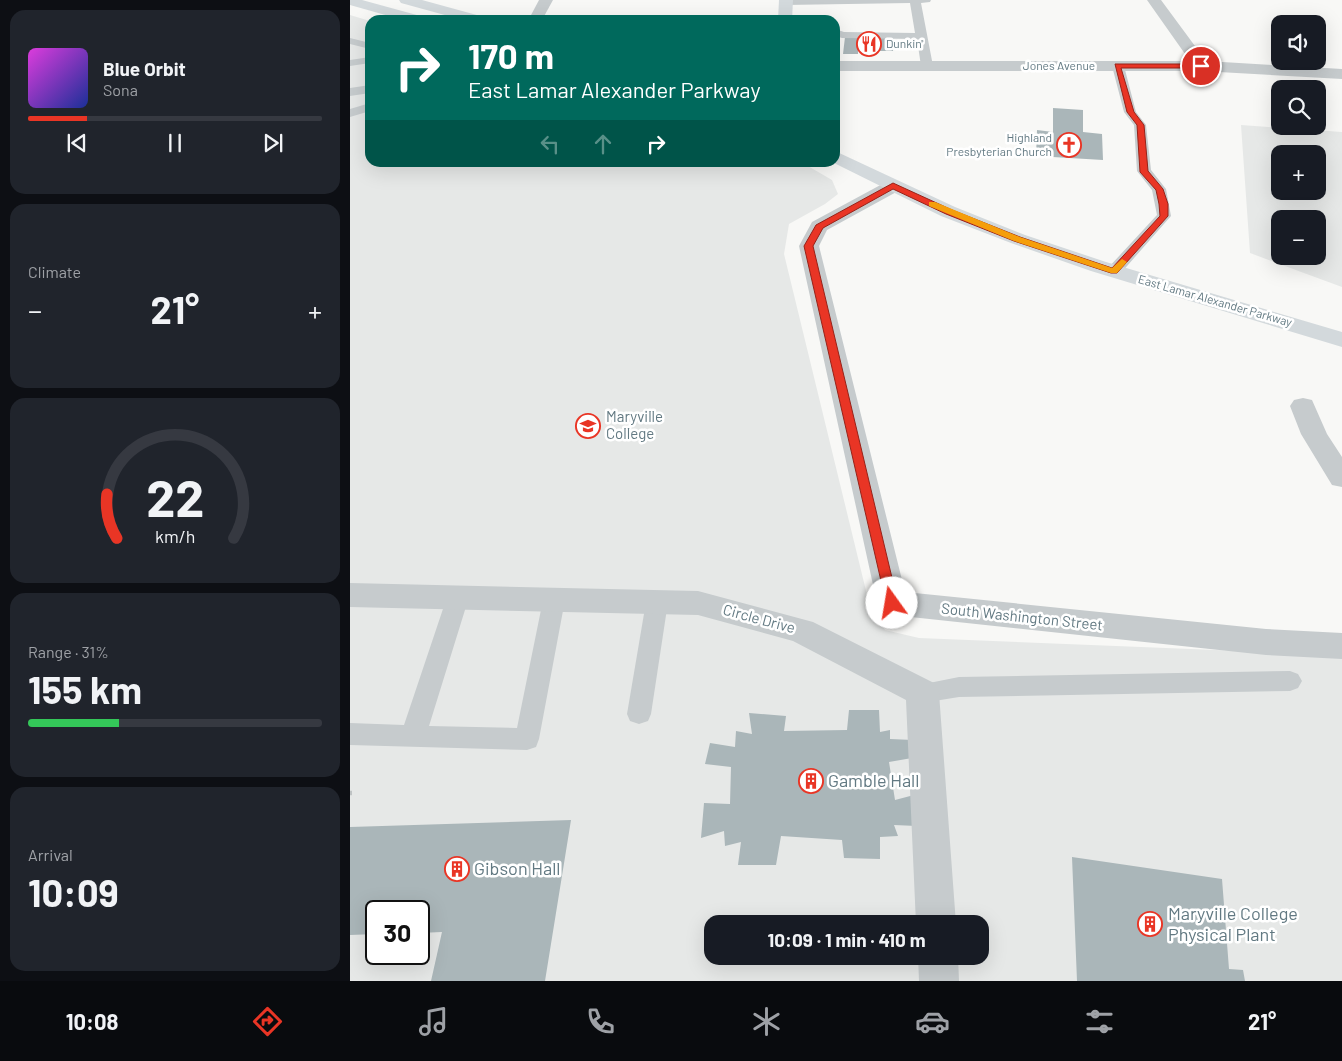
<!DOCTYPE html>
<html lang="en">
<head>
<meta charset="utf-8">
<style>
  body { margin:0; font-family:Barlow,sans-serif; background:#20242c; color:#f1f3f6; height:100vh; display:flex; flex-direction:column; font-size:19px; white-space:nowrap }
  * { box-sizing:border-box; margin:0 }
  p { font-size:16px; color:#9ea1a6 }
  .icon { flex:none; width:28px; height:28px; fill:none; stroke:currentColor; stroke-width:2; stroke-linecap:round; stroke-linejoin:round }
  .map { position:relative; flex:1; overflow:hidden }
  .panel { display:flex; flex-direction:column; gap:10px; padding:10px; background:#0d0f14; width:350px }
  .panel>* { flex:none }
  .top-card { position:absolute; left:15px; top:15px; width:475px; height:152px; border-radius:15px; box-shadow:0 5px 20px #0002; background:#00695c; color:#fff; overflow:hidden }
  .tools { position:absolute; left:921px; top:15px; display:grid; gap:10px }
  .tools a { display:grid; place-items:center; width:55px; height:55px; border-radius:10px; background:#171b24; box-shadow:0 5px 20px #0002; font-size:25px }
  .speed { position:absolute; left:15px; top:900px; display:flex; gap:10px; font-size:25px; font-weight:700; text-align:center }
  .speed>* { display:grid; place-content:center; width:65px; height:65px; border-radius:50%; background:#171b24; box-shadow:0 5px 20px #0002; line-height:1 }
  .speed .limit { border:2px solid #111; border-radius:8px; background:#fff; color:#111 }
  .pin { position:absolute; display:grid; place-items:center; width:42px; height:42px; color:#fff; margin:-21px; border:2px solid #fff; border-radius:50%; box-shadow:0 1px 5px #0007 }
  .me { position:absolute; width:55px; margin:-28px; rotate:347deg; stroke-linejoin:round; filter:drop-shadow(0 0 4px #0008) }
  .turn { display:flex; align-items:center; gap:18px; height:105px; padding:0 20px; font-size:22px }
  .turn .icon { width:65px; height:65px; stroke-width:2.5 }
  .turn b { display:block; font-size:35px; line-height:42px }
  .lanes { display:flex; align-items:center; height:48px; padding:0 20px; background:#0003; justify-content:center; gap:25px; direction:ltr }
  .lanes .off { opacity:.35 }
  .big { font-size:38px; font-weight:700; line-height:1.1 }
  .panel .card { flex:1; display:flex; flex-direction:column; justify-content:center; gap:8px; min-width:0; padding:0 18px; border-radius:15px; background:#20242c }
  .panel .dial { align-items:center; gap:0 }
  .dial svg { height:130px; overflow:visible; fill:none; stroke:#363941; stroke-width:7; stroke-linecap:round; text-anchor:middle }
  .dial text { fill:#f1f3f6; stroke:none }
  .song { display:flex; align-items:center; gap:15px }
  .cover { width:60px; height:60px; border-radius:8px; background:linear-gradient(135deg,hsl(300 70% 55%),hsl(230 70% 35%)) }
  .played { height:5px; border-radius:2px; background:linear-gradient(90deg,#e93525 20%,#363941 20%) }
  .keys { display:flex; justify-content:space-around; direction:ltr }
  .heat { display:flex; justify-content:space-between; align-items:center; font-size:28px; direction:ltr }
  .charge { height:8px; border-radius:4px; background:linear-gradient(90deg,#34c759 31%,#363941 0) }
  .trip { position:absolute; left:354px; top:915px; width:285px; height:50px; border-radius:15px; background:#171b24; box-shadow:0 5px 20px #0002; font-weight:700; line-height:50px; text-align:center }
  .dock { display:flex; height:80px; justify-content:space-around; align-items:center; background:#090b0e; color:#9ea1a6 }
  .dock .icon { width:35px; height:35px }
  .dock .on { color:#e93525 }
  .dock b { font-size:22px; color:#f1f3f6 }
  main { display:flex; flex:1; min-height:0 }
  .map>svg:first-child { display:block }
</style>
</head>
<body>
<main>
<section class="panel">
<div class="card">
<div class="song"><i class="cover"></i><div><b>Blue Orbit</b><p>Sona</p></div></div>
<div class="played"></div>
<div class="keys"><svg class="icon" aria-label="previous" viewBox="0 0 24 24"><path d="M18 5L8 12l10 7zM5 5v14"/></svg><svg class="icon" aria-label="pause" viewBox="0 0 24 24"><path d="M8 5v14M16 5v14"/></svg><svg class="icon" aria-label="next" viewBox="0 0 24 24"><path d="M6 5l10 7-10 7zM19 5v14"/></svg></div>
</div>
<div class="card"><p>Climate</p>
<div class="heat"><a>−</a><b class="big">21°</b><a>+</a></div>
</div>
<div class="card dial"><svg viewBox="0 0 100 80">
<path d="M14 69A42 42 0 1 1 86 69"/>
<path d="M14 69A42 42 0 0 1 8 42" stroke="#e93525"/>
<text x="50" y="56" font-size="32" font-weight="700">22</text>
<text x="50" y="72" font-size="11">km/h</text>
</svg></div>
<div class="card"><p>Range · 31%</p><b class="big">155 km</b><div class="charge"></div></div>
<div class="card"><p>Arrival</p><b class="big">10:09</b></div>
</section>
<div class="map">
<svg width="992" height="981" viewBox="0 0 992 981">
  <rect width="100%" height="100%" fill="#f8f8f6"/>
  <!-- built -->
  <g fill="#e6e8e7" fill-rule="evenodd">
    <path d="M0,15L20,21V162H451L482,180L488,194L475,204L439,224L434,254L518,599L535,630L569,638L992,655V981H0ZM26,911H69V954H26ZM362,924H630V956H362Z"/>
    <path d="M891,125L992,132V287L900,253ZM930,154H968V191H930ZM930,219H968V256H930Z"/>
  </g>
  <!-- building -->
  <g fill="#aab6b9">
    <path d="M495,37L544,38L543,51H508V54H493Z"/>
    <path d="M703,108L733,110V132L752,134L753,160L686,156L687,130L703,132Z"/>
    <path d="M499,710H529L530,732L540,730V739L563,740L562,758L539,762L545,800L564,795L567,826L544,825L548,836L530,837V859L494,858L492,840L431,836L426,865H388L391,842L375,846L374,831L351,838L354,803L380,804L381,767L355,764L360,743L385,747L386,731L402,734L399,713L436,716L434,731L497,730Z"/>
    <path d="M221,820L195,981H81L92,932L69,933V911H26V934L0,935V827Z"/>
    <path d="M722,857L872,879L879,969L893,970L895,981H727Z"/>
  </g>
  <g fill="none" stroke-linecap="round" stroke-linejoin="round">
    <!-- path -->
    <path stroke="#bfc3c4" stroke-width="4.5" stroke-dasharray="3 3" stroke-linecap="butt" d="M0,793H2"/>
    <!-- service -->
    <g fill="#c6cbcd" fill-rule="evenodd">
      <path d="M432,0H581L580,2L571,3L583,66L577,69L571,66L567,39L492,38L485,36V29L494,32L565,33L560,3L436,5L432,4Z"/>
      <path d="M0,38L20,43V49L0,44Z"/>
      <path d="M20,57V63L0,66V60Z"/>
      <path d="M768,63L774,66L786,112L796,125L801,170L816,189L821,216L770,274H758L756,271L758,268L807,215L802,190L787,171L784,125L774,112L762,66Z"/>
      <path d="M20,85V93L0,96V88Z"/>
      <path d="M20,103V111L0,117V109Z"/>
      <path d="M108,589L116,591L119,597L79,726L167,728L193,600L196,594L204,591L212,594L215,600L189,739L186,747L177,750L0,745V723L54,725L97,597L100,591Z"/>
      <path d="M307,593L315,596L318,602L301,714L298,721L289,724L280,721L277,714L296,602L299,596Z"/>
      <path d="M940,671L948,674L952,681L948,688L940,691L609,697L572,703L564,700L560,693L564,686L609,677Z"/>
    </g>
    <!-- minor -->
    <g fill="#c6cbcd" fill-rule="evenodd">
      <path d="M189,0H203L192,20H182L180,17Z"/>
      <path d="M797,0H811L856,61L992,69V79L851,71H485V61H840Z"/>
      <path d="M543,180L550,182L553,186L550,190L477,230L469,246L555,592L916,629L992,633V659L916,655L542,615L531,611L527,603L449,246L462,222L536,182Z"/>
      <path d="M953,398L962,400L977,434L992,457V487L982,485L951,434L940,406L944,400Z"/>
      <path d="M0,583L348,591L463,622L584,683L589,693L606,924H566L556,700L443,641L348,615L0,607Z"/>
      <path d="M568,956H608L609,981H569Z"/>
    </g>
    <!-- primary -->
    <path fill="#d3d9dc" fill-rule="evenodd" d="M429,0H443L442,20H428Z"/>
    <!-- trunk -->
    <g fill="#d3d9dc" fill-rule="evenodd">
      <path d="M0,0H12L74,17L76,20H53L0,5Z"/>
      <path d="M49,0H72L134,17L136,20H113L51,3Z"/>
      <path d="M485,151L605,207L675,235L756,262L992,332V347L741,271L661,243L591,216L482,162H485Z"/>
    </g>
  </g>
  <!-- route -->
  <path fill="#e93525" stroke="#972218" d="M765,64H851L855,66L851,68H771L784,112L794,125L798,171L813,189L818,204V216L767,273H761L664,241L596,214L543,189L473,228L463,246L548,603L546,607H537L454,246L466,225L543,183L602,210L670,237L762,268L810,216L809,204L806,190L790,172L787,125L777,112Z"/>
  <!-- slow -->
  <path fill="#f59e0b" d="M579,202H585L670,237L762,268L772,259L777,262L767,273H761L664,241L579,206Z"/>
  <!-- icons -->
  <defs>
    <symbol id="restaurant-ring" viewBox="-11 -11 22 22"><circle r="9.5" fill="#fff" stroke="#e93525" stroke-width="1.5"/><path d="M-5-6h1v4h1v-4h1v4h1v-4h1v5L-1.5 .5V6h-2V.5L-5-1ZM5-6V6H3V1.5H1.5Q1.5-4 5-6Z" fill="#e93525"/></symbol>
    <symbol id="church-ring" viewBox="-11 -11 22 22"><circle r="9.5" fill="#fff" stroke="#e93525" stroke-width="1.5"/><path d="M-1.2-6h2.4v3.5h3.3v2.4h-3.3V6h-2.4V-.1h-3.3v-2.4h3.3Z" fill="#e93525"/></symbol>
    <symbol id="university-ring" viewBox="-11 -11 22 22"><circle r="9.5" fill="#fff" stroke="#e93525" stroke-width="1.5"/><path d="M0-5L7-2L0 1L-7-2ZM-4 1L0 2.5L4 1V4Q0 6-4 4Z" fill="#e93525"/></symbol>
    <symbol id="building-ring" viewBox="-11 -11 22 22"><circle r="9.5" fill="#fff" stroke="#e93525" stroke-width="1.5"/><path d="M-4-6H4V6H1V3H-1V6H-4ZM-2.5-4.3h1.7v1.8h-1.7ZM.8-4.3h1.7v1.8H.8ZM-2.5-1h1.7V.8h-1.7ZM.8-1h1.7V.8H.8Z" fill="#e93525"/></symbol>
  </defs>
  <g fill-rule="evenodd">
    <use href="#restaurant-ring" x="505" y="30" width="28" height="28"/>
    <use href="#church-ring" x="705" y="131" width="28" height="28"/>
    <use href="#university-ring" x="224" y="412" width="28" height="28"/>
    <use href="#building-ring" x="447" y="767" width="28" height="28"/>
    <use href="#building-ring" x="93" y="855" width="28" height="28"/>
    <use href="#building-ring" x="786" y="910" width="28" height="28"/>
  </g>
  <g text-anchor="middle" stroke-width="5" stroke-linejoin="round" paint-order="stroke">
    <!-- far-poi labels -->
    <g font-size="12" fill="#627982" stroke="#fff" text-anchor="start">
      <text x="536" y="48">Dunkin'</text>
      <text x="702" y="142" text-anchor="end">Highland<tspan x="702" dy="14">Presbyterian Church</tspan></text>
    </g>
    <!-- far-street labels -->
    <g font-size="12" fill="#627982" stroke="#fff">
      <text x="709" y="70">Jones Avenue</text>
      <text transform="translate(865 301) rotate(16)" y="4">East Lamar Alexander Parkway</text>
    </g>
    <!-- poi labels -->
    <g font-size="15" fill="#627982" stroke="#fff" text-anchor="start">
      <text x="256" y="422">Maryville<tspan x="256" dy="17">College</tspan></text>
    </g>
    <!-- street labels -->
    <g font-size="15" fill="#627982" stroke="#fff">
      <text transform="translate(672 617) rotate(6)" y="5">South Washington Street</text>
      <text transform="translate(409 619) rotate(15)" y="5">Circle Drive</text>
    </g>
    <!-- near-poi labels -->
    <g font-size="18" fill="#627982" stroke="#fff" text-anchor="start">
      <text x="478" y="787">Gamble Hall</text>
      <text x="124" y="875">Gibson Hall</text>
      <text x="818" y="920">Maryville College<tspan x="818" dy="21">Physical Plant</tspan></text>
    </g>
  </g>
</svg>
<div class="tools">
<a><svg class="icon" aria-label="sound" viewBox="0 0 24 24"><path d="M4 9h4l5-4v14l-5-4H4zM17 9q2 3 0 6"/></svg></a>
<a><svg class="icon" aria-label="search" viewBox="0 0 24 24"><circle cx="10" cy="10" r="6"/><path d="M15 15l6 6"/></svg></a>
<a>+</a>
<a>−</a>
</div>
<div class="speed"><div class="limit">30</div></div>
<div class="pin" style="left:851px;top:66px;background:#d93025"><svg class="icon" aria-label="arrive" viewBox="0 0 24 24"><path d="M6 21V4h12l-3 4 3 4H6"/></svg></div>
<svg class="me" style="left:542px;top:603px" viewBox="-20 -20 40 40"><circle r="19" fill="#fff"/><path d="M0-13L10 11 0 6-10 11z" fill="#e93525"/></svg>
<div class="trip">10:09 · 1 min · 410 m</div>
<div class="top-card">
<div class="turn"><svg class="icon" aria-label="right" viewBox="0 0 24 24"><path d="M7 20v-9h11M14 6l5 5-5 5"/></svg><div><b>170 m</b>East Lamar Alexander Parkway</div></div>
<div class="lanes"><svg class="icon off" aria-label="left" viewBox="0 0 24 24"><path d="M17 20v-9H6M10 6l-5 5 5 5"/></svg><svg class="icon off" aria-label="ahead" viewBox="0 0 24 24"><path d="M12 20V5M6 11l6-6 6 6"/></svg><svg class="icon" aria-label="right" viewBox="0 0 24 24"><path d="M7 20v-9h11M14 6l5 5-5 5"/></svg></div>
</div>
</div>
</main>
<nav class="dock">
<b>10:08</b>
<svg class="icon on" aria-label="directions" viewBox="0 0 24 24"><path d="M12 3l9 9-9 9-9-9zM9 14v-3h6M13 9l2 2-2 2"/></svg>
<svg class="icon" aria-label="music" viewBox="0 0 24 24"><path d="M9 18V5l10-2v13"/><circle cx="6" cy="18" r="3"/><circle cx="16" cy="16" r="3"/></svg>
<svg class="icon" aria-label="phone" viewBox="0 0 24 24"><path d="M5 4h4l2 5-3 2q2 4 5 5l2-3 5 2v4C11 20 4 13 5 4z"/></svg>
<svg class="icon" aria-label="climate" viewBox="0 0 24 24"><path d="M12 3v18M4 7l16 10M4 17L20 7"/></svg>
<svg class="icon" aria-label="car" viewBox="0 0 24 24"><path d="M5 17H2v-5l4-1 3-4h7l3 4 3 1v5h-3M9 17h6M6 11h13"/><circle cx="7" cy="17" r="2"/><circle cx="17" cy="17" r="2"/></svg>
<svg class="icon" aria-label="filters" viewBox="0 0 24 24"><path d="M4 7h16M4 17h16"/><circle cx="9" cy="7" r="2"/><circle cx="15" cy="17" r="2"/></svg>
<b>21°</b>
</nav>
</body>
</html>
